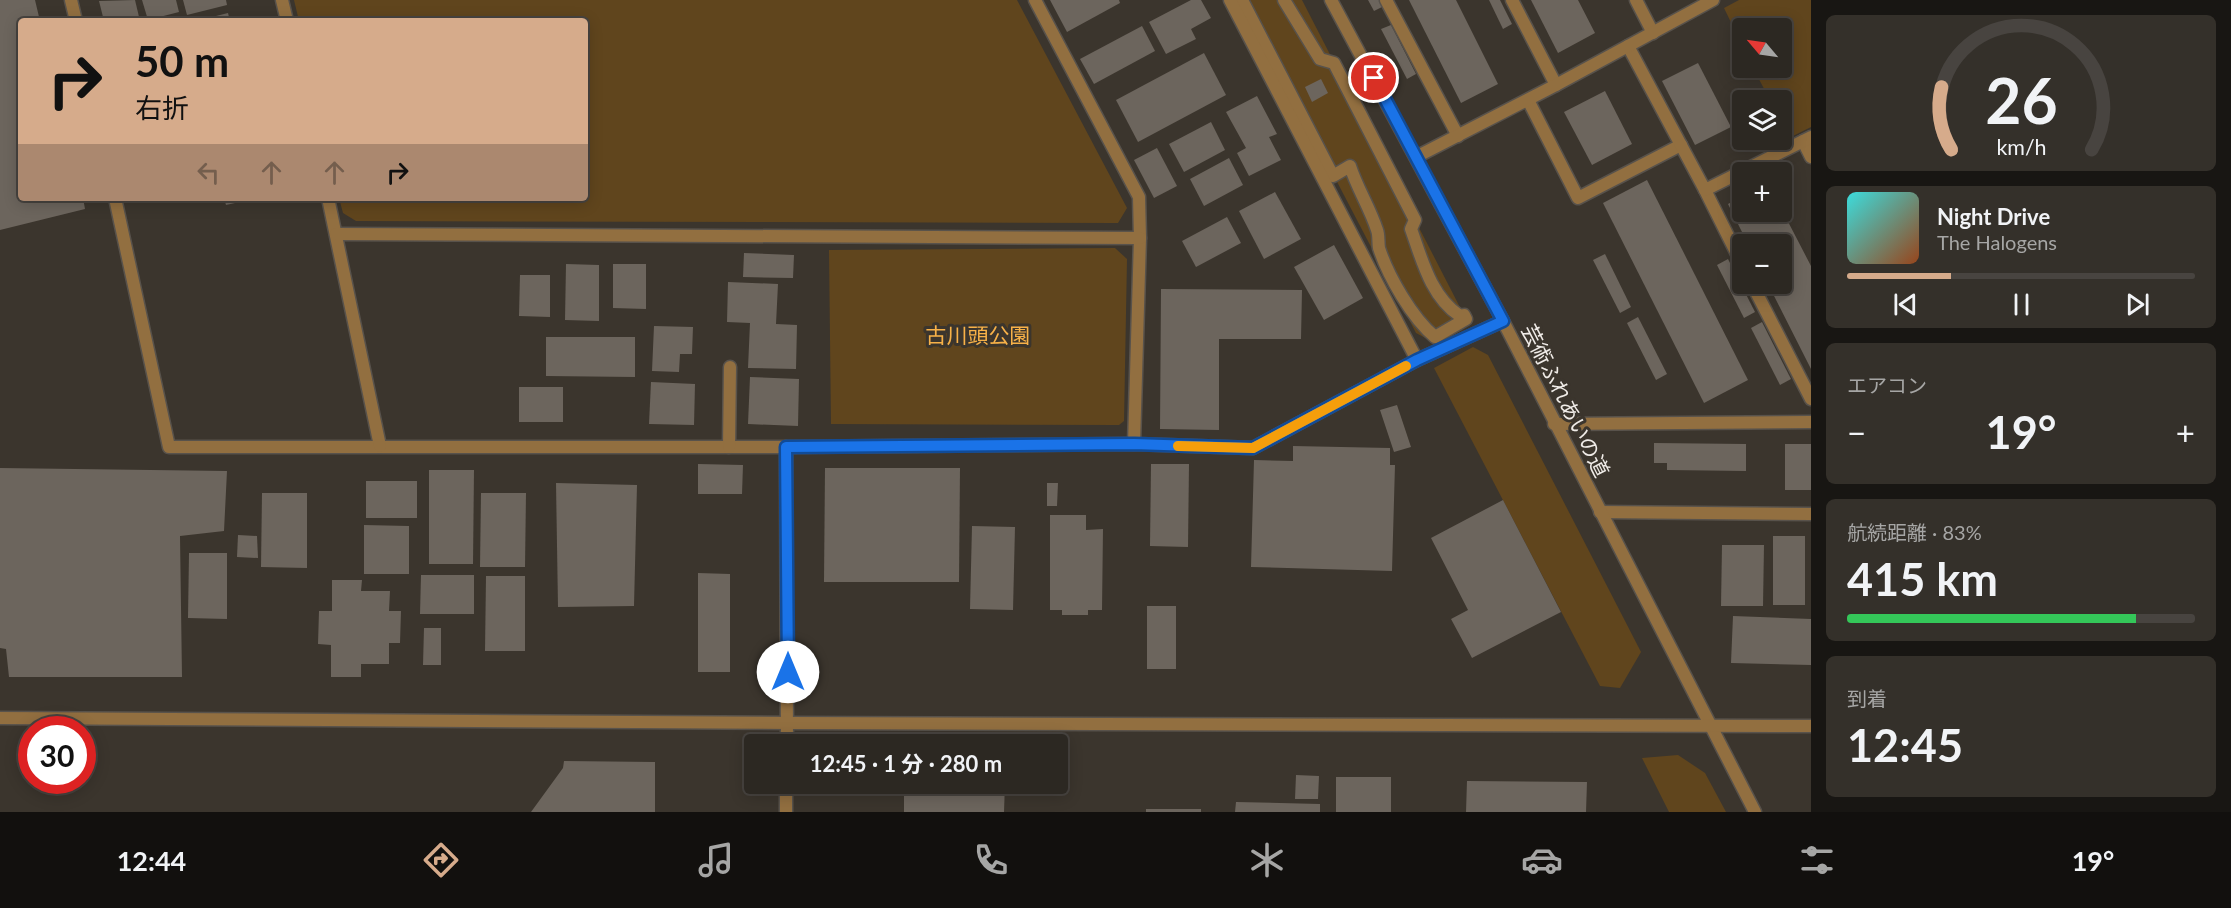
<!DOCTYPE html>
<html lang="ja">
<head>
<meta charset="utf-8">
<style>
  body { margin:0; font-family:Lato,"Noto Sans JP",sans-serif; background:#34302a; color:#f1f3f6; height:100vh; display:flex; flex-direction:column; font-size:22px; white-space:nowrap }
  * { box-sizing:border-box; margin:0 }
  p { font-size:20px; color:#a6a6a5 }
  .icon { flex:none; width:33px; height:33px; fill:none; stroke:currentColor; stroke-width:2; stroke-linecap:round; stroke-linejoin:round }
  .map { position:relative; flex:1; overflow:hidden }
  .side { display:flex; flex-direction:column; gap:15px; padding:15px; background:#181613; width:420px }
  .side>* { flex:none }
  .top-card { position:absolute; left:18px; top:18px; width:570px; height:183px; border-radius:6px; box-shadow:0 3px 15px #0003,0 0 0 2px #484440; background:#d6ab8b; color:#111; overflow:hidden }
  .needle { width:39px; rotate:299deg }
  .buttons { position:absolute; left:1732px; top:18px; display:grid; gap:12px }
  .buttons a { display:grid; place-items:center; width:60px; height:60px; border-radius:6px; background:#2c2822; box-shadow:0 3px 15px #0003,0 0 0 2px #484440; font-size:30px }
  .speed { position:absolute; left:18px; top:716px; display:flex; gap:12px; font-size:30px; font-weight:700; text-align:center }
  .speed>* { display:grid; place-content:center; width:78px; height:78px; border-radius:50%; background:#2c2822; box-shadow:0 3px 15px #0003,0 0 0 2px #484440; line-height:1 }
  .speed .limit { border:9px solid #d22; background:#fff; color:#111 }
  .pin { position:absolute; display:grid; place-items:center; width:51px; height:51px; color:#fff; margin:-26px; border:3px solid #fff; border-radius:50%; box-shadow:0 2px 6px #0007 }
  .me { position:absolute; width:66px; margin:-33px; rotate:0deg; stroke-linejoin:round; filter:drop-shadow(0 0 4px #0008) }
  .turn { display:flex; align-items:center; gap:21px; height:126px; padding:0 18px; font-size:27px }
  .turn .icon { width:78px; height:78px; stroke-width:2.5 }
  .turn b { display:block; font-size:42px; line-height:51px }
  .lanes { display:flex; align-items:center; height:57px; padding:0 18px; background:#0003; justify-content:center; gap:30px; direction:ltr }
  .lanes .off { opacity:.35 }
  .big { font-size:45px; font-weight:700; line-height:1.1 }
  .side .card { flex:1; display:flex; flex-direction:column; justify-content:center; gap:9px; min-width:0; padding:0 21px; border-radius:9px; background:#34302a }
  .side .dial { align-items:center; gap:0 }
  .dial svg { height:156px; overflow:visible; fill:none; stroke:#484440; stroke-width:7; stroke-linecap:round; text-anchor:middle }
  .dial text { fill:#f1f3f6; stroke:none }
  .song { display:flex; align-items:center; gap:18px }
  .cover { width:72px; height:72px; border-radius:9px; background:linear-gradient(135deg,hsl(180 70% 55%),hsl(20 70% 35%)) }
  .played { height:6px; border-radius:3px; background:linear-gradient(90deg,#d6ab8b 30%,#484440 30%) }
  .keys { display:flex; justify-content:space-around; direction:ltr }
  .heat { display:flex; justify-content:space-between; align-items:center; font-size:33px; direction:ltr }
  .charge { height:9px; border-radius:4px; background:linear-gradient(90deg,#34c759 83%,#484440 0) }
  .trip { position:absolute; left:744px; top:734px; width:324px; height:60px; border-radius:6px; background:#2c2822; box-shadow:0 3px 15px #0003,0 0 0 2px #484440; font-weight:700; line-height:60px; text-align:center }
  .tab-bar { display:flex; height:96px; justify-content:space-around; align-items:center; background:#12100e; color:#a6a6a5 }
  .tab-bar .icon { width:42px; height:42px }
  .tab-bar .current { color:#d6ab8b }
  .tab-bar b { font-size:27px; color:#f1f3f6 }
  main { display:flex; flex:1; min-height:0 }
  .map>svg:first-child { display:block }
</style>
</head>
<body>
<main>
<div class="map">
<svg width="1811" height="812" viewBox="0 0 1811 812">
  <rect width="100%" height="100%" fill="#3b352d"/>
  <!-- green -->
  <g fill="#60451d">
    <path d="M294,0H1017L1127,208L1118,223L356,221L343,213L339,198H585V21H299Z"/>
    <path d="M1242,0H1302L1466,319L1429,340L1416,333Z"/>
    <path d="M1739,0H1811V127L1789,138L1782,124V100H1770L1753,68H1782V28H1743V47L1724,8Z"/>
    <path d="M1115,248L1127,259L1124,421L1119,425L831,424L829,250Z"/>
    <path d="M1473,347L1488,355L1641,652L1620,688L1600,686L1434,368Z"/>
    <path d="M1678,755L1705,773L1726,812H1669L1642,758Z"/>
  </g>
  <!-- building -->
  <g fill="#6c655d">
    <path d="M0,0H35L40,21H21V198H83L85,209L0,230Z"/>
    <path d="M135,0L140,21H104L99,1Z"/>
    <path d="M142,0H176L179,12L148,20Z"/>
    <path d="M183,0H226L227,5L187,15Z"/>
    <path d="M1050,0H1119L1120,3L1067,32Z"/>
    <path d="M1191,0H1201L1211,18L1191,29L1196,39L1166,54L1149,22Z"/>
    <path d="M1368,0H1379L1382,7L1374,11Z"/>
    <path d="M1409,0H1456L1498,84L1461,103Z"/>
    <path d="M1489,0H1500L1512,24L1503,29Z"/>
    <path d="M1531,0H1578L1595,33L1558,53Z"/>
    <path d="M228,13L230,21H200V20Z"/>
    <path d="M1391,25L1416,74L1407,79L1381,29Z"/>
    <path d="M1142,26L1155,51L1094,84L1080,59Z"/>
    <path d="M1204,53L1226,95L1138,142L1116,100Z"/>
    <path d="M1698,63L1731,127L1695,145L1662,81Z"/>
    <path d="M1321,79L1328,93L1312,102L1305,87Z"/>
    <path d="M1605,91L1632,144L1592,165L1564,112Z"/>
    <path d="M1257,96L1277,134L1269,137L1281,160L1249,176L1237,153L1246,148L1226,112Z"/>
    <path d="M1211,122L1225,150L1184,172L1169,144Z"/>
    <path d="M1157,148L1177,186L1154,198L1134,160Z"/>
    <path d="M1229,158L1243,185L1204,206L1190,179Z"/>
    <path d="M1647,180L1748,380L1704,403L1603,203Z"/>
    <path d="M1275,192L1301,239L1264,259L1239,211Z"/>
    <path d="M1743,196V212H1783L1811,266V369L1768,284H1782V244H1748L1728,204Z"/>
    <path d="M224,198H253V199L226,205Z"/>
    <path d="M1227,217L1241,243L1196,267L1182,241Z"/>
    <path d="M1334,245L1363,298L1324,320L1294,267Z"/>
    <path d="M744,253L794,255L793,278L743,277Z"/>
    <path d="M1605,254L1631,307L1620,313L1593,260Z"/>
    <path d="M1728,259L1755,312L1744,318L1717,265Z"/>
    <path d="M566,264L599,265V321L565,320Z"/>
    <path d="M613,264H646V309L613,308Z"/>
    <path d="M520,275H550V317L519,316Z"/>
    <path d="M728,282L778,284L776,324L797,325L796,369L748,368L750,323L727,322Z"/>
    <path d="M1161,289L1302,290L1301,339H1219V430L1160,429Z"/>
    <path d="M1638,317L1667,374L1656,380L1627,323Z"/>
    <path d="M1762,322L1791,379L1780,385L1751,328Z"/>
    <path d="M654,326L693,327L692,354H680L679,372L652,371Z"/>
    <path d="M546,337H635V377L546,376Z"/>
    <path d="M750,377L799,379L798,426L748,424Z"/>
    <path d="M651,382L695,384L694,425L649,424Z"/>
    <rect x="519" y="387" width="44" height="35"/>
    <path d="M1397,405L1411,447L1394,452L1380,410Z"/>
    <path d="M1654,443L1746,444V471L1667,470V463H1654Z"/>
    <rect x="1785" y="444" width="26" height="46"/>
    <path d="M1293,446L1390,448V465H1395L1392,571L1251,567L1254,460L1293,461Z"/>
    <path d="M698,464L743,465L742,494H698Z"/>
    <path d="M1151,464H1189L1188,547L1150,546Z"/>
    <path d="M0,468L227,471L224,531L180,536L182,677H9L6,649L0,648Z"/>
    <path d="M825,468H960L959,582H824Z"/>
    <path d="M429,470H474L473,564H429Z"/>
    <rect x="366" y="481" width="51" height="37"/>
    <path d="M556,483L637,485L634,606L558,607Z"/>
    <path d="M1047,483H1058L1057,506H1047Z"/>
    <path d="M262,493H307V568L261,567Z"/>
    <path d="M481,493H526L525,567H480Z"/>
    <path d="M1503,500L1561,612L1472,658L1451,619L1468,610L1431,538Z"/>
    <path d="M1050,515H1086V530L1103,529L1102,610H1088V615H1062V610H1050Z"/>
    <path d="M364,525L409,526V574H364Z"/>
    <path d="M972,526L1015,527L1013,610L970,609Z"/>
    <path d="M238,535L257,536L258,558L237,557Z"/>
    <rect x="1773" y="536" width="32" height="69"/>
    <path d="M1722,545H1764L1763,606H1721Z"/>
    <path d="M189,553H227V619L188,618Z"/>
    <path d="M698,573L730,574V672H698Z"/>
    <path d="M421,575H474V614H420Z"/>
    <path d="M486,576H525V651H485Z"/>
    <path d="M332,580H362L361,591H390L389,611H401L400,643H389V664H361V677H331V645L318,644L319,611H332Z"/>
    <rect x="1147" y="606" width="29" height="63"/>
    <path d="M1733,616L1811,619V665L1731,663Z"/>
    <path d="M424,628H441V665H423Z"/>
    <path d="M564,761L655,762V812H531L563,768Z"/>
    <path d="M1296,775L1319,776L1318,799H1295Z"/>
    <rect x="1336" y="777" width="55" height="35"/>
    <path d="M1467,781L1587,782L1586,812H1466Z"/>
    <path d="M904,783H1005L1004,812H904Z"/>
    <path d="M1236,802L1320,804V812H1235Z"/>
    <rect x="1146" y="809" width="55" height="3"/>
  </g>
  <g fill="none" stroke-linecap="round" stroke-linejoin="round">
    <defs>
      <g id="service">
        <path d="M1386,0L1458,136"/>
        <path d="M1512,0L1556,85"/>
        <path d="M1636,0L1653,33"/>
        <path d="M1528,100L1578,198L1681,145"/>
        <path d="M1803,141L1811,157"/>
        <path d="M1705,190L1743,266"/>
        <path d="M1752,284L1811,399"/>
      </g>
      <path id="pedestrian" d="M1242,0L1333,176L1350,166C1357,188 1370,208 1377,230C1379,235 1378,242 1379,248C1388,276 1412,318 1435,337L1466,319L1464,315L1460,316C1431,297 1422,260 1411,229L1415,220L1334,63L1320,59L1284,0"/>
      <g id="minor">
        <path d="M71,0L76,21"/>
        <path d="M282,0L287,21"/>
        <path d="M1035,0L1139,197L1140,238L1134,444"/>
        <path d="M1230,0L1417,360"/>
        <path d="M1628,46L1705,190L1811,137"/>
        <path d="M1416,157L1556,85L1713,0"/>
        <path d="M115,198L169,447H786L1134,444L1253,448L1417,360L1503,321"/>
        <path d="M328,198L380,446"/>
        <path d="M336,234L1140,238"/>
        <path d="M1554,424L1811,422"/>
        <path d="M729,447L730,367"/>
        <path d="M786,447L787,744"/>
        <path d="M1600,512L1811,514"/>
        <path d="M786,812V783"/>
      </g>
      <g id="tertiary">
        <path d="M1331,0L1503,321L1755,812"/>
        <path d="M0,718L788,723L1811,726"/>
      </g>
    </defs>
    <!-- service casing -->
    <use href="#service" stroke="#58524b" stroke-width="15"/>
    <!-- pedestrian casing -->
    <use href="#pedestrian" stroke="#58524b" stroke-width="15"/>
    <!-- minor casing -->
    <use href="#minor" stroke="#58524b" stroke-width="15"/>
    <!-- tertiary casing -->
    <use href="#tertiary" stroke="#58524b" stroke-width="15"/>
    <!-- service -->
    <use href="#service" stroke="#926f40" stroke-width="12"/>
    <!-- pedestrian -->
    <use href="#pedestrian" stroke="#926f40" stroke-width="12"/>
    <!-- minor -->
    <use href="#minor" stroke="#926f40" stroke-width="12"/>
    <!-- tertiary -->
    <use href="#tertiary" stroke="#926f40" stroke-width="12"/>
  </g>
  <g fill="none" stroke-linecap="round" stroke-linejoin="round">
    <defs>
      <path id="route" d="M788,672L786,447L1134,444L1253,448L1417,360L1503,321L1374,78"/>
    </defs>
    <!-- route casing -->
    <use href="#route" stroke="#114b97" stroke-width="15"/>
    <!-- route -->
    <use href="#route" stroke="#1a73e8" stroke-width="10"/>
    <!-- slow -->
    <path stroke="#f59e0b" stroke-width="10" d="M1178,446L1253,448L1406,366"/>
  </g>
  <g text-anchor="middle" stroke-width="6" stroke-linejoin="round" paint-order="stroke">
    <!-- park labels -->
    <g font-size="21" fill="#f7b148" stroke="#3b352d">
      <text x="978" y="343">古川頭公園</text>
    </g>
    <!-- street labels -->
    <g font-size="21" fill="#f0ece8" stroke="#3b352d">
      <text transform="translate(1565 401) rotate(63)" y="7">芸術ふれあいの道</text>
    </g>
  </g>
</svg>
<div class="buttons">
<a><svg class="needle" viewBox="-14 -14 28 28"><path d="M0-13l5 13h-10z" fill="#e53935"/><path d="M0 13l5-13h-10z" fill="#a6a6a5"/></svg></a>
<a><svg class="icon" aria-label="layers" viewBox="0 0 24 24"><path d="M12 4l9 5-9 5-9-5zM3 14l9 5 9-5"/></svg></a>
<a>+</a>
<a>−</a>
</div>
<div class="speed"><div class="limit">30</div></div>
<div class="pin" style="left:1374px;top:78px;background:#d93025"><svg class="icon" aria-label="arrive" viewBox="0 0 24 24"><path d="M6 21V4h12l-3 4 3 4H6"/></svg></div>
<svg class="me" style="left:788px;top:672px" viewBox="-20 -20 40 40"><circle r="19" fill="#fff"/><path d="M0-13L10 11 0 6-10 11z" fill="#1a73e8"/></svg>
<div class="trip">12:45 · 1 分 · 280 m</div>
<div class="top-card">
<div class="turn"><svg class="icon" aria-label="right" viewBox="0 0 24 24"><path d="M7 20v-9h11M14 6l5 5-5 5"/></svg><div><b>50 m</b>右折</div></div>
<div class="lanes"><svg class="icon off" aria-label="left" viewBox="0 0 24 24"><path d="M17 20v-9H6M10 6l-5 5 5 5"/></svg><svg class="icon off" aria-label="ahead" viewBox="0 0 24 24"><path d="M12 20V5M6 11l6-6 6 6"/></svg><svg class="icon off" aria-label="ahead" viewBox="0 0 24 24"><path d="M12 20V5M6 11l6-6 6 6"/></svg><svg class="icon" aria-label="right" viewBox="0 0 24 24"><path d="M7 20v-9h11M14 6l5 5-5 5"/></svg></div>
</div>
</div>
<section class="side">
<div class="card dial"><svg viewBox="0 0 100 80">
<path d="M14 69A42 42 0 1 1 86 69"/>
<path d="M14 69A42 42 0 0 1 9 37" stroke="#d6ab8b"/>
<text x="50" y="56" font-size="32" font-weight="700">26</text>
<text x="50" y="72" font-size="11">km/h</text>
</svg></div>
<div class="card">
<div class="song"><i class="cover"></i><div><b>Night Drive</b><p>The Halogens</p></div></div>
<div class="played"></div>
<div class="keys"><svg class="icon" aria-label="previous" viewBox="0 0 24 24"><path d="M18 5L8 12l10 7zM5 5v14"/></svg><svg class="icon" aria-label="pause" viewBox="0 0 24 24"><path d="M8 5v14M16 5v14"/></svg><svg class="icon" aria-label="next" viewBox="0 0 24 24"><path d="M6 5l10 7-10 7zM19 5v14"/></svg></div>
</div>
<div class="card"><p>エアコン</p>
<div class="heat"><a>−</a><b class="big">19°</b><a>+</a></div>
</div>
<div class="card"><p>航続距離 · 83%</p><b class="big">415 km</b><div class="charge"></div></div>
<div class="card"><p>到着</p><b class="big">12:45</b></div>
</section>
</main>
<nav class="tab-bar">
<b>12:44</b>
<svg class="icon current" aria-label="directions" viewBox="0 0 24 24"><path d="M12 3l9 9-9 9-9-9zM9 14v-3h6M13 9l2 2-2 2"/></svg>
<svg class="icon" aria-label="music" viewBox="0 0 24 24"><path d="M9 18V5l10-2v13"/><circle cx="6" cy="18" r="3"/><circle cx="16" cy="16" r="3"/></svg>
<svg class="icon" aria-label="phone" viewBox="0 0 24 24"><path d="M5 4h4l2 5-3 2q2 4 5 5l2-3 5 2v4C11 20 4 13 5 4z"/></svg>
<svg class="icon" aria-label="climate" viewBox="0 0 24 24"><path d="M12 3v18M4 7l16 10M4 17L20 7"/></svg>
<svg class="icon" aria-label="car" viewBox="0 0 24 24"><path d="M5 17H2v-5l4-1 3-4h7l3 4 3 1v5h-3M9 17h6M6 11h13"/><circle cx="7" cy="17" r="2"/><circle cx="17" cy="17" r="2"/></svg>
<svg class="icon" aria-label="filters" viewBox="0 0 24 24"><path d="M4 7h16M4 17h16"/><circle cx="9" cy="7" r="2"/><circle cx="15" cy="17" r="2"/></svg>
<b>19°</b>
</nav>
</body>
</html>
